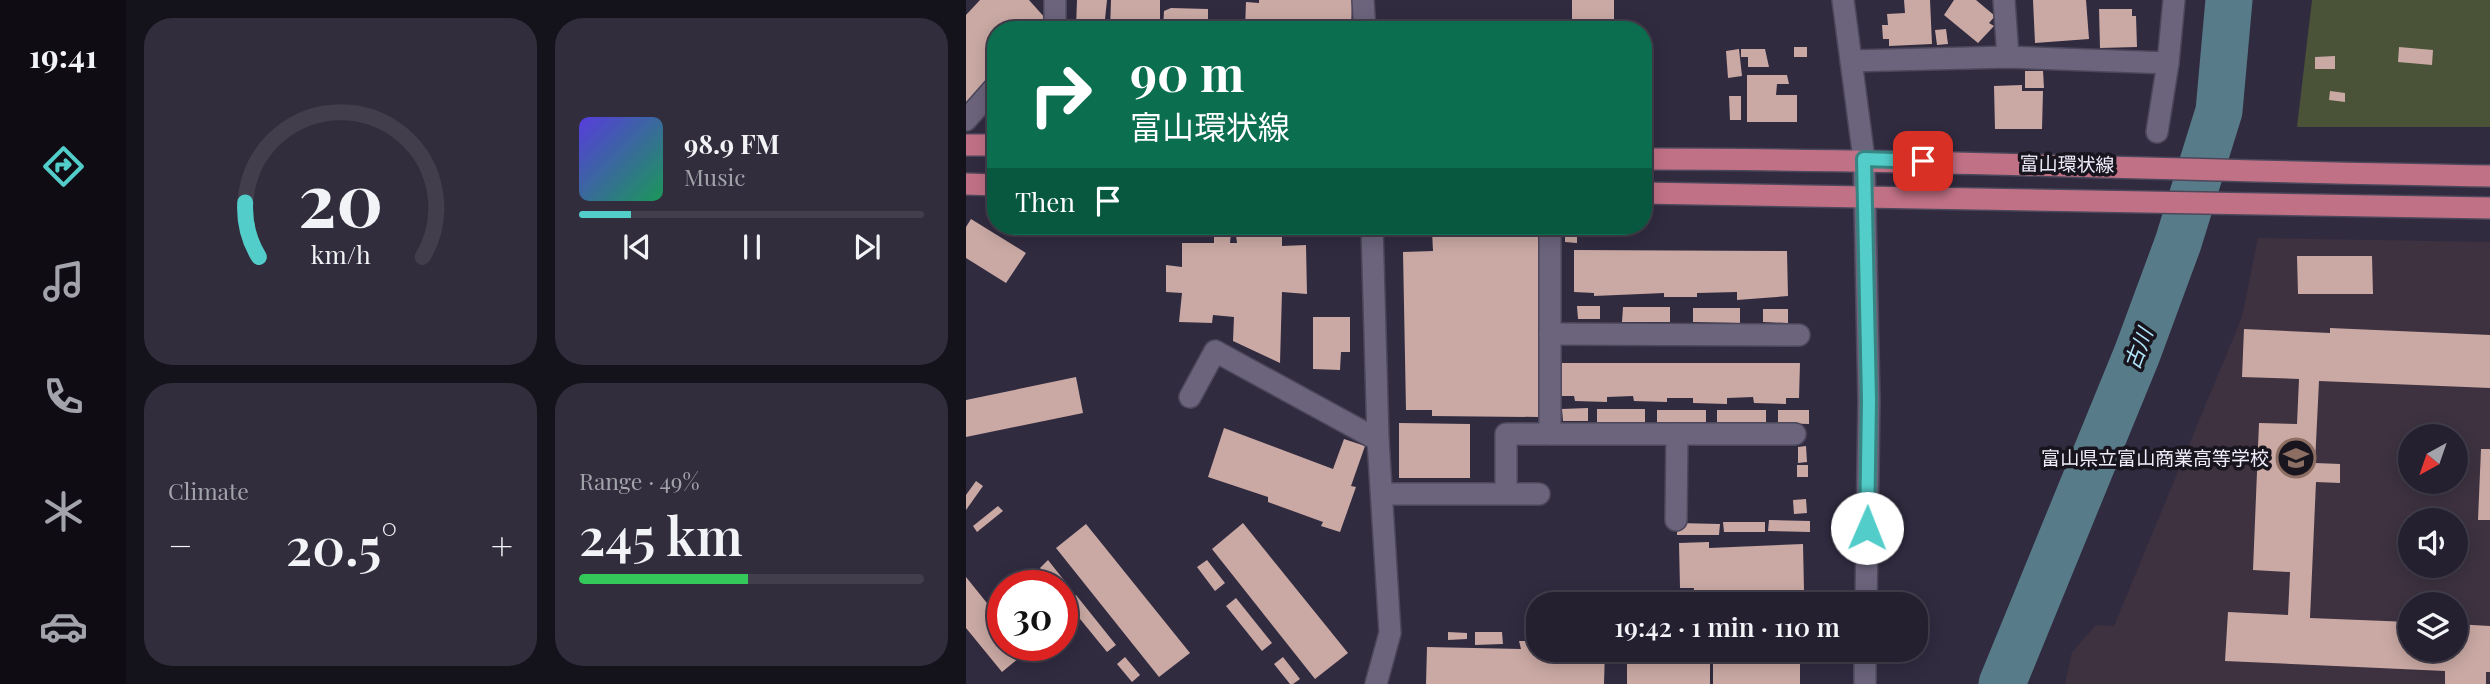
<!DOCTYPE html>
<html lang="en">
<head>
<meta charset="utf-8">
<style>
  body { margin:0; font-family:"Playfair Display","Noto Sans JP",serif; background:#312d3c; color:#f1f3f6; height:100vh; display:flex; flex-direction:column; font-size:26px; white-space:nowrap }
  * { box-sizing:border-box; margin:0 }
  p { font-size:23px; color:#a3a3ab }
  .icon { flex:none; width:38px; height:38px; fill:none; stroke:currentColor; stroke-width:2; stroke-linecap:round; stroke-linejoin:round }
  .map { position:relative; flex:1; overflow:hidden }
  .sheet { display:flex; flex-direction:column; gap:18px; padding:18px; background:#14121a; width:840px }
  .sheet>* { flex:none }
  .top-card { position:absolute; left:21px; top:21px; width:665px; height:214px; border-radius:28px; box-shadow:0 4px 18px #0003,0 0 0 2px #423e4c; background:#0b6e4f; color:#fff; overflow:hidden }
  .needle { width:46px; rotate:220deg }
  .fabs { position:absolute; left:1432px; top:424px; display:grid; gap:14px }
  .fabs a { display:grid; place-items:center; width:70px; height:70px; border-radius:50%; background:#252030; box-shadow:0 4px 18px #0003,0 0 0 2px #423e4c; font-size:35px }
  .speed { position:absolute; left:21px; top:570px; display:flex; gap:14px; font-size:35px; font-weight:700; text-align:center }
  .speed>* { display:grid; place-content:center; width:91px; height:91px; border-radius:50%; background:#252030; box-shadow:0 4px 18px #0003,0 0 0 2px #423e4c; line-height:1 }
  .speed .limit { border:10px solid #d22; background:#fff; color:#111 }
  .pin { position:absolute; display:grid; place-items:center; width:60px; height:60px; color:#fff; margin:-30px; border-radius:14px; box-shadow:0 4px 10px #0006 }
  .me { position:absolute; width:77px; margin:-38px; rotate:1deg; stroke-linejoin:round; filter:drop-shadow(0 0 5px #0008) }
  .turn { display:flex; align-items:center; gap:24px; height:147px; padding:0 28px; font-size:32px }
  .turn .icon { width:91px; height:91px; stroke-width:2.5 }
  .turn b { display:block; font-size:49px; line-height:60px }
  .then { display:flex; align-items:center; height:66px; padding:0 28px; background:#0003; gap:14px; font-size:26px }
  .big { font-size:52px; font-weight:600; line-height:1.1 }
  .sheet .tile { flex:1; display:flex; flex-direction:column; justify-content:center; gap:10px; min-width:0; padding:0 24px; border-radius:28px; background:#312d3c }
  .sheet .dial { align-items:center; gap:0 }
  .dial svg { height:182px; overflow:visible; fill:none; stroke:#423e4c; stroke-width:7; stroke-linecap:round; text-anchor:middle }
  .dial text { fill:#f1f3f6; stroke:none }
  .song { display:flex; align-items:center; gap:21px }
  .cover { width:84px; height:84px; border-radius:10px; background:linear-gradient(135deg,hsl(250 70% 55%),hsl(150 70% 35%)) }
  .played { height:7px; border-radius:4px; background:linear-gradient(90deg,#53cdca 15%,#423e4c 15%) }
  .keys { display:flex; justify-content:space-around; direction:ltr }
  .heat { display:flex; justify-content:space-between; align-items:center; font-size:38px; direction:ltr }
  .charge { height:10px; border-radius:5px; background:linear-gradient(90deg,#34c759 49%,#423e4c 0) }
  .sheet .tiles { flex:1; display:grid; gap:18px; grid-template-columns:repeat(2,1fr) }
  .trip { position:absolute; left:560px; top:592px; width:402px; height:70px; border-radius:28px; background:#252030; box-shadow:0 4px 18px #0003,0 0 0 2px #423e4c; font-weight:600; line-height:70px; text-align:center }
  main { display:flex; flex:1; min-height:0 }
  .menu { display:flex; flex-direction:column; width:126px; justify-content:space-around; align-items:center; background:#0f0d13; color:#a3a3ab }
  .menu .icon { width:49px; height:49px }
  .menu .on { color:#53cdca }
  .menu b { font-size:32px; color:#f1f3f6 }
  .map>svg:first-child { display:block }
</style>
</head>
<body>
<main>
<nav class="menu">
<b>19:41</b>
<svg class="icon on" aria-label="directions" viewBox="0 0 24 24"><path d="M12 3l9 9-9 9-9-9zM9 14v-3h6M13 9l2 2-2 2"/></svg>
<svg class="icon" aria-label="music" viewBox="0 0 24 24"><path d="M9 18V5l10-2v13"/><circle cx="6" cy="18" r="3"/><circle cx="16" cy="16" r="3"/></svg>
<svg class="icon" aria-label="phone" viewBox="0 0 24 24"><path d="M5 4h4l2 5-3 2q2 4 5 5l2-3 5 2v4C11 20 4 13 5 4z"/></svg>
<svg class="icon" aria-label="climate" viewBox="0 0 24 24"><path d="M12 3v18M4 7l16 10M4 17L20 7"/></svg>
<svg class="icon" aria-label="car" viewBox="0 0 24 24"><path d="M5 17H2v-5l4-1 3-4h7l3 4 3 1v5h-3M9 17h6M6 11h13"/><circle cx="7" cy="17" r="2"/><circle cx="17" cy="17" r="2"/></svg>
</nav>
<section class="sheet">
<div class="tiles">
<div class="tile dial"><svg viewBox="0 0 100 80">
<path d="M14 69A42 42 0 1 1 86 69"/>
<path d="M14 69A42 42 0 0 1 8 45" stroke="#53cdca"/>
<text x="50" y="56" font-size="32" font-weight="700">20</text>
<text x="50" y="72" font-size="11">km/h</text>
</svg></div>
<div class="tile">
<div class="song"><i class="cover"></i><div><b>98.9 FM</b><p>Music</p></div></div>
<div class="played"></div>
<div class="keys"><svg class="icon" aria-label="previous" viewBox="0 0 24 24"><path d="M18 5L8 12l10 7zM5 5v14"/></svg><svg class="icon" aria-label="pause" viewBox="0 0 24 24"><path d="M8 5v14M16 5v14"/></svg><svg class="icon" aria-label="next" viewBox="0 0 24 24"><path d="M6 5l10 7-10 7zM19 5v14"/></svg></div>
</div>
<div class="tile"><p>Climate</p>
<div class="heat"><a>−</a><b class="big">20.5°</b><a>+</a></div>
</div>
<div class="tile"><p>Range · 49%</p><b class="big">245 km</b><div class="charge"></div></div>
</div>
</section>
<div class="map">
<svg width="1524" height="684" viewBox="0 0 1524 684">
  <rect width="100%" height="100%" fill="#312b40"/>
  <!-- education -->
  <path fill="#3e3240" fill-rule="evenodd" d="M1292,238L1524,242V684H1099L1106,652L1130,625L1148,626L1276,317ZM1444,436H1489V481H1444ZM1444,520H1489V565H1444ZM1444,604H1489V649H1444Z"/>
  <!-- green -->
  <path fill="#4a5237" d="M1346,0H1524V127H1331Z"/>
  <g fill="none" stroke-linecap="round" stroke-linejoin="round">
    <!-- river -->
    <path stroke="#587b89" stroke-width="47" d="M1036,684L1171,354L1212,243L1253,111L1263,0"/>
  </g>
  <!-- building -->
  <g fill="#caa9a4">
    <path d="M14,0H63L80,19L70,30H30V74L0,106V15Z"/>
    <path d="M111,0H141L138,29L110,28Z"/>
    <path d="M145,0H194V30H144Z"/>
    <path d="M293,0H386L385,30H279L280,2L293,3Z"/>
    <rect x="606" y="0" width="42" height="30"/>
    <path d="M938,0H964L966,44L923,46V39H917L916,25H922L921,14L939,13Z"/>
    <path d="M988,0H1010L1029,16L1023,23L1028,26L1012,43L978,15Z"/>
    <path d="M1067,0H1120L1123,39L1069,43Z"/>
    <path d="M205,8L242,9V30H197L198,11Z"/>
    <path d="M1133,9H1166V16H1170L1171,47L1134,48Z"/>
    <path d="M980,29L982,44L971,45L969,30Z"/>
    <rect x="828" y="47" width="13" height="10"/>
    <path d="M1433,47L1467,50L1466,65L1432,62Z"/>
    <path d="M773,49L776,76L762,78L760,51Z"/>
    <path d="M775,49H799L803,67H782V57H775Z"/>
    <path d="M1369,56V69H1349V57Z"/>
    <path d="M1059,71H1077L1078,88H1059Z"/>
    <path d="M781,75H821L823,84H811L810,95H831V122H781Z"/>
    <path d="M1056,85V91H1077L1076,129H1029L1028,86Z"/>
    <path d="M1364,91L1379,93V102L1363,100Z"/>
    <path d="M763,96H775V120H764Z"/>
    <path d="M5,219L60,253L40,283L0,258V227Z"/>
    <path d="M599,227H611V243L599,242Z"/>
    <path d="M248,231L265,232L264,243H271L270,235H316V246L340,245L341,294L316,292L314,363L267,341L268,317L247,315L246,323L213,322L216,293L200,292V265L216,267V243H248Z"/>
    <path d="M466,231L573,232V417L466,416V410H440L437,252L467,251Z"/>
    <path d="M608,250L821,251L822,296L771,300V292L731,293V297H698V293L628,296V293L608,292Z"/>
    <path d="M1331,256H1406L1407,294H1332Z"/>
    <path d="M611,306H634V319H612Z"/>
    <path d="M657,307H704V322H656Z"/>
    <path d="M727,308H774V323L727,322Z"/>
    <path d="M797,309H822V323L797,322Z"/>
    <path d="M347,317H384V352H375L374,370L347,369Z"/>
    <path d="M1364,328L1524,335V388L1353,381L1349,463L1374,464V483L1350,482L1344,618L1444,622V649H1489V624L1524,626V672H1520V684H1479V671L1259,661L1262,612L1322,615L1324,572L1287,570L1293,423L1331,424L1333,379L1276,377L1278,329L1364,333Z"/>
    <path d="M594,363H834L833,398H820V404L788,403L787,397L761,398V404L727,403V398H701V402L668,401L667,396L641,397V402L609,401L608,396H594Z"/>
    <path d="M110,377L117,413L0,437V400Z"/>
    <path d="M622,408V421H597L596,409Z"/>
    <rect x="631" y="409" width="48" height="14"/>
    <rect x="691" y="410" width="49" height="14"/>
    <rect x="751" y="410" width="49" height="14"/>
    <path d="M812,410H843V424L812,423Z"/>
    <path d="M433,423L504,424V478H433Z"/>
    <path d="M258,428L367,469L378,439L399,446L385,486L390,487L374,532L355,526L357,522L302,502V497L242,477Z"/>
    <path d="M840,446L841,462L832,463V447Z"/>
    <path d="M1515,449H1524V520H1512Z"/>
    <rect x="831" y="465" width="11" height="12"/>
    <path d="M10,481L17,486L0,510V495Z"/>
    <path d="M840,499L841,513L828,514L827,500Z"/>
    <path d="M32,506L37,511L11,532L7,526Z"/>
    <path d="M803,520L844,521V532L802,531Z"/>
    <path d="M757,522H799V532H758Z"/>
    <path d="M277,523L382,653L349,679L246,549Z"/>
    <path d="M711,523L754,524L753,535H711Z"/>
    <path d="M120,524L224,653L193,677L90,548Z"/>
    <path d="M743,542V548L837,544L838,590H827V599H812V604H788V595L766,596V604H741L742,598H727L728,588H714L713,543Z"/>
    <path d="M82,560L101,584L98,586H89L74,568Z"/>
    <path d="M241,560L259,583L249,591L231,567Z"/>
    <path d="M0,577L37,623V646H55L60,652L36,672L0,628Z"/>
    <path d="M110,595L150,645L141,652L101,603Z"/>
    <path d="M270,598L306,643L296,651L260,606Z"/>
    <path d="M482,632L501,633V639L482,640Z"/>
    <path d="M509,632H536L537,644L509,645Z"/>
    <path d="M553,641H566V647L572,649H639L638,684H460L461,647L555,649Z"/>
    <rect x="661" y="649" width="83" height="35"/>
    <rect x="747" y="649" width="87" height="35"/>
    <path d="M159,657L174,675L166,682L151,664Z"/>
    <path d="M317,657L334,679L327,684H324L308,664Z"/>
  </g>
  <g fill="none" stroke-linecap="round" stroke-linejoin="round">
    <defs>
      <g id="street">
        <path d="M397,0L399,30"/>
        <path d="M877,0L898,159L903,401L900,604"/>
        <path d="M1038,0L1042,57"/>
        <path d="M89,30V0"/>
        <path d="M885,61L1042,57L1202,63L1208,0"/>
        <path d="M0,120L30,86"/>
        <path d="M1191,132L1202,63"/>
        <path d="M406,226L412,440L424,633L410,684"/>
        <path d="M584,226V434"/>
        <path d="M584,334L833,335"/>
        <path d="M224,397L249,351L412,440"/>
        <path d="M540,493V434H829"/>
        <path d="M417,494H573"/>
        <path d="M710,520L711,434"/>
        <path d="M899,684V649"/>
      </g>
      <g id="primary">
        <path d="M0,145H30"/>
        <path d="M677,159C960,159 1242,172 1524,176"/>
        <path d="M0,184L30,185"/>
        <path d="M677,193L1524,208"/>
      </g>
    </defs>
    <!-- street casing -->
    <use href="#street" stroke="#4c475a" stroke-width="24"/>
    <!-- primary casing -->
    <use href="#primary" stroke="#4c475a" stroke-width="24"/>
    <!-- street -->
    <use href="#street" stroke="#6b647c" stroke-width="21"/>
    <!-- primary -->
    <use href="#primary" stroke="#c17186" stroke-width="21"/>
  </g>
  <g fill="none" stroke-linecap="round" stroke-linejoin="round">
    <defs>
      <path id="route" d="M901,528L903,401L898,159L957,161"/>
    </defs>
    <!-- route casing -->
    <use href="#route" stroke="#368583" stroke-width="18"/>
    <!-- route -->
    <use href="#route" stroke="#53cdca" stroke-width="12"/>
  </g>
  <!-- icons -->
  <defs>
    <symbol id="school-ring" viewBox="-11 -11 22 22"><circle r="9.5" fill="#18151f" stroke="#8d6e63" stroke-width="1.5"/><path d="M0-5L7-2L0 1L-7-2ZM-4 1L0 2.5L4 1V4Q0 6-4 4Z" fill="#8d6e63"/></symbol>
  </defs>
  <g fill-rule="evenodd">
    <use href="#school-ring" x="1308" y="436" width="44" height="44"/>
  </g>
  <g text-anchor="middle" stroke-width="7" stroke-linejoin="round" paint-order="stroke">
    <!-- street labels -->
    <g font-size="19" fill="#efecfa" stroke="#18151f">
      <text transform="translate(1101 164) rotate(1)" y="7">富山環状線</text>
    </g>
    <!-- poi labels -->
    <g font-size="19" fill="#efecfa" stroke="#18151f" text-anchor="end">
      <text x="1303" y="465">富山県立富山商業高等学校</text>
    </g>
    <!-- water labels -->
    <g font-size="21" font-style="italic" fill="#b0e4f9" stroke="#18151f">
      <text transform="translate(1173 349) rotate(-69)" y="7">古川</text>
    </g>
  </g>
</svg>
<div class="fabs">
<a><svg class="needle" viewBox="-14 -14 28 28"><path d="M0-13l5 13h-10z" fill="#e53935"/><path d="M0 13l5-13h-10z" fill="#a3a3ab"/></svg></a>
<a><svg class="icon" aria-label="sound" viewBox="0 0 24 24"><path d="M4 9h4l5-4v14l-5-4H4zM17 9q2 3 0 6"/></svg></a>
<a><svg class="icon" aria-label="layers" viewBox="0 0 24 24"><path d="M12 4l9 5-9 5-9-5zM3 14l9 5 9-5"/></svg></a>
</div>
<div class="speed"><div class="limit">30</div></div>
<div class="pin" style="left:957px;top:161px;background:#d93025"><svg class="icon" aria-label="arrive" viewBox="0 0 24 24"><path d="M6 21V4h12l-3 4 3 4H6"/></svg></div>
<svg class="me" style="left:901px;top:528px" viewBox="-20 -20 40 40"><circle r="19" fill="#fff"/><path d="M0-13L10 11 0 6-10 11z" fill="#53cdca"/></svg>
<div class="trip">19:42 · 1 min · 110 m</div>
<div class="top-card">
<div class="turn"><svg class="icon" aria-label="right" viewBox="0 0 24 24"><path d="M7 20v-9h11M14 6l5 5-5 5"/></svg><div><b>90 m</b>富山環状線</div></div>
<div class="then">Then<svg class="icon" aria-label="arrive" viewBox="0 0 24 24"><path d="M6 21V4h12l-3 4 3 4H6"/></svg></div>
</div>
</div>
</main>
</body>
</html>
